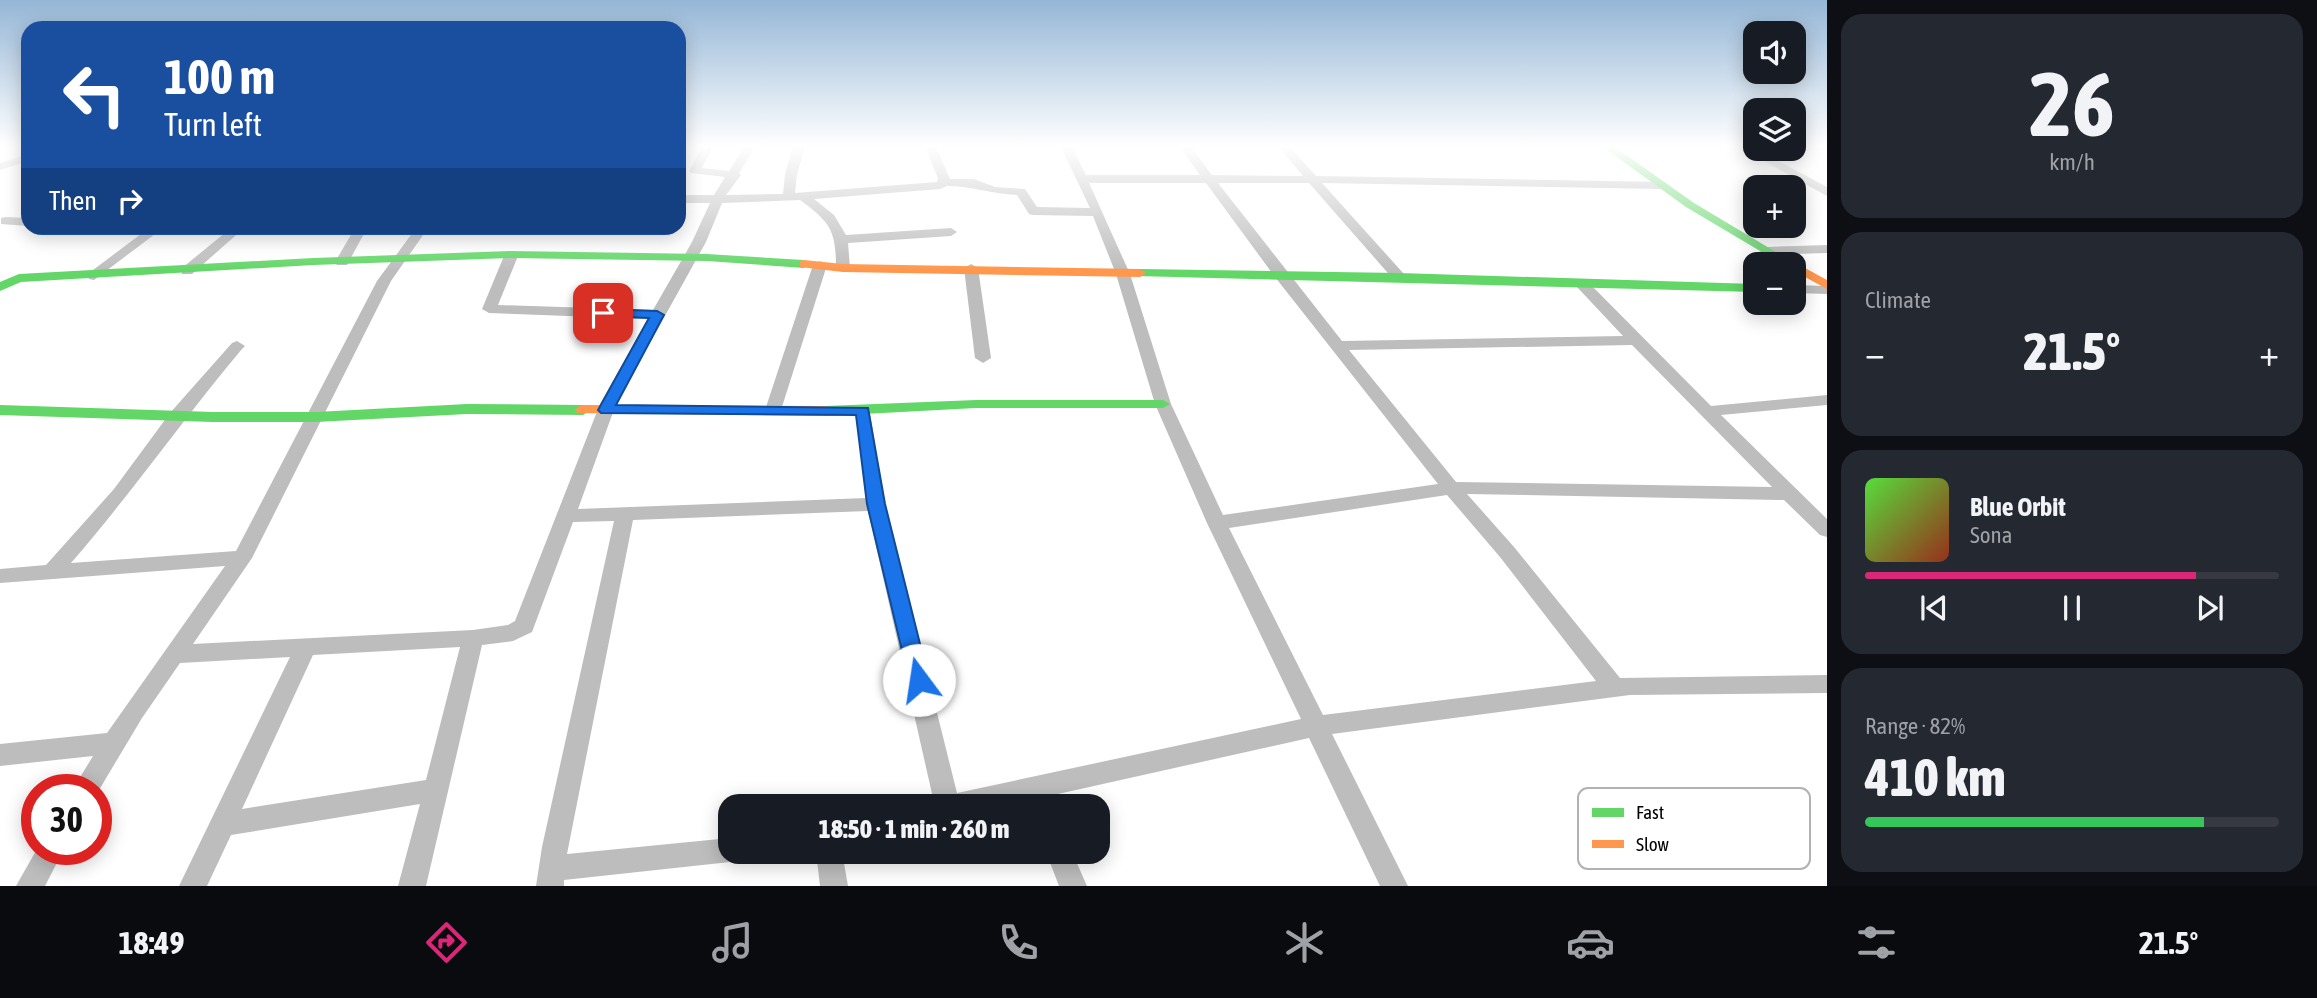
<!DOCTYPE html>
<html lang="en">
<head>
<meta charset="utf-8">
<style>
  body { margin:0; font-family:"Asap Condensed",sans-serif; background:#242831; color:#f1f3f6; height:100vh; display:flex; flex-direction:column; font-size:26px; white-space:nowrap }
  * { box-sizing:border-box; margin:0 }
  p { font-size:23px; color:#9ea1a6 }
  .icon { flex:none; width:38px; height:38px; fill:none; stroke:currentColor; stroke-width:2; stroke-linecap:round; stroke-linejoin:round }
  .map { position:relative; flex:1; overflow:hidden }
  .sheet { display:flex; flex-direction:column; gap:14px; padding:14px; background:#0d0f14; width:490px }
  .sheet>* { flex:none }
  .guide { position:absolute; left:21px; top:21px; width:665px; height:214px; border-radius:21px; box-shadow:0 4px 18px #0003; background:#1a4fa0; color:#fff; overflow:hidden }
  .fabs { position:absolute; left:1743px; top:21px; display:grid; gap:14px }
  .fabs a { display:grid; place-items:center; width:63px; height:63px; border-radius:14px; background:#171b24; box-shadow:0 4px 18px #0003; font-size:35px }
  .speed { position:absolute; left:21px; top:774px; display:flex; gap:14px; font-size:35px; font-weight:700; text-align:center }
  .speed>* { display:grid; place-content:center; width:91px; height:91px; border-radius:50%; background:#171b24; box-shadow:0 4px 18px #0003; line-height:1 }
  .speed .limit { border:10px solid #d22; background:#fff; color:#111 }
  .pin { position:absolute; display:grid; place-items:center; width:60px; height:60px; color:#fff; margin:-30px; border-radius:14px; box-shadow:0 4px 10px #0006 }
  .me { position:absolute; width:77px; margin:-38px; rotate:346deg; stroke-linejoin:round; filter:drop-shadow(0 0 5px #0008) }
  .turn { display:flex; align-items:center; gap:24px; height:147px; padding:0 28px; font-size:32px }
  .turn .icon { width:91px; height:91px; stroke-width:2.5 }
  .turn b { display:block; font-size:49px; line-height:60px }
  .then { display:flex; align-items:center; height:66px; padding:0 28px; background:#0003; gap:14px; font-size:26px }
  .big { font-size:52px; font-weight:800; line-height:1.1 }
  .sheet .widget { flex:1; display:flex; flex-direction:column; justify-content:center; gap:10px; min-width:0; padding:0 24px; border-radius:21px; background:#242831 }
  .sheet .dial { align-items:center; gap:0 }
  .dial b { font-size:91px; line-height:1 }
  .song { display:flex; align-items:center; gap:21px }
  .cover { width:84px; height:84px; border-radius:10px; background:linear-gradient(135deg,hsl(110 70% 55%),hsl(10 70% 35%)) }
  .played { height:7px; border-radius:4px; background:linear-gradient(90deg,#db2777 80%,#363941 80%) }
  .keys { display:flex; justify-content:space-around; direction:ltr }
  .heat { display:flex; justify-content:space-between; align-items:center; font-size:38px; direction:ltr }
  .charge { height:10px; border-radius:5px; background:linear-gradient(90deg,#34c759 82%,#363941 0) }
  .trip { position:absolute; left:718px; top:794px; width:392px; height:70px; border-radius:21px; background:#171b24; box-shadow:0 4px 18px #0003; font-weight:800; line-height:70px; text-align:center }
  .menu { display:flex; height:112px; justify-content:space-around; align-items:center; background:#090b0e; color:#9ea1a6 }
  .menu .icon { width:49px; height:49px }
  .menu .current { color:#db2777 }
  .menu b { font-size:32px; color:#f1f3f6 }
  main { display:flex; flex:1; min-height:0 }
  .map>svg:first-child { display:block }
</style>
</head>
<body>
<main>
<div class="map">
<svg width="1827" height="886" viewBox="0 0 1827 886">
  <rect width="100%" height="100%" fill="#fff"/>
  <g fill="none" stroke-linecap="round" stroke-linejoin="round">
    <!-- street -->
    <g fill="#bdbdbd" fill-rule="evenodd">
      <path d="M702,147H713L702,168L729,171L744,147H755L739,173L741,175L726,195L783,194L785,174L793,147H805L797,174L795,193L937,182L938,178L925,147H936L950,179H974L995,187L1025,189L1037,207L1090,208L1061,147H1072L1086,175H1200L1180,147H1191L1212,175L1303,176L1279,147H1290L1316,176L1664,182V188L1660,189L1322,183L1404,274L1406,277L1399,281L1394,280L1309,183H1218L1342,341L1623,336L1577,287L1575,284L1582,280L1587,281L1711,406L1827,395V405L1721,415L1827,519V537L1820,535L1784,500L1467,494L1514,547L1620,678L1827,675V693L1630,695L1332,734L1408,886H1380L1309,738L1049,796L1054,807H1028L1026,801L999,807H935L868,511L633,520L567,854L730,838V852H742L739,859L730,862L564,880V886H536L542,847L614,521L573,522L532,632L513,641L482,645L426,886H398L420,804L231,835L207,886H179L290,657L180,663L142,718L96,795V789H73L93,756L0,766V744L107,733L225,566L0,583V569L46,565L114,489L170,413L232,343L237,341L245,346L242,349C183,419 131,494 71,563L236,551L377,281L416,228H428L391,281L252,558L193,644L473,630L508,625L515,621L600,404L648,319L489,313L482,309L504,256L511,252L518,256L498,305L653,310L692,242L710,203H679V195H714L725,177L691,173L689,171ZM1089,183H1206L1275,277L1438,484L1223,515L1171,404L1130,274ZM947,186C971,186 993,194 1017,195L1029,214L1033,215L1093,216L1116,274L1155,404L1207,523L1301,719L957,793L885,504L869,407H857L855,411L866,498L578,509L616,404L706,242L722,203L800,200C830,222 836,230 836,268L843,272L850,268L848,243L951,236L957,232L951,228L846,235L834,215L814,199L940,189ZM1632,345L1772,487L1456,482L1349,350ZM1447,495L1500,557L1596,681L1323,715L1229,528ZM460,647L426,780L242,809L313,655Z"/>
      <path d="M1739,147H1752L1827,187V196Z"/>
      <path d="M28,154V161L0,170V163Z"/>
      <path d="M5,217L28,218V226L1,224V218Z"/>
      <path d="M89,228H163L94,280L89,279V273L141,234L95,232Z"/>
      <path d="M231,228H244L192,274H182V268Z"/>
      <path d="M355,228H367L347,265H337L335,262Z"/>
      <path d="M1827,245V253L1766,255L1759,251L1766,247Z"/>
      <path d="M820,261L827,265L781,410L779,414H767L765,410L813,265Z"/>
      <path d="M971,264L978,268L991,358L983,363L975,358L964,268Z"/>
      <path d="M1794,285L1827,286V294L1794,293Z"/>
      <path d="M37,849H64L45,886H16Z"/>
      <path d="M816,852H842L848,886H820Z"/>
      <path d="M1046,852H1072L1087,886H1059Z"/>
    </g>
    <!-- fast -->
    <g fill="#63d668" fill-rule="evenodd">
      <path d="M1603,147H1615L1694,203L1796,264L1794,267V264H1782L1686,207Z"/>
      <path d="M510,251L707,254L804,260L810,264L804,268L707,261L510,258L313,265L21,282L0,291V282L19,274L313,258Z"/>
      <path d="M1140,269L1399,273L1755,284V292L1136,276V270Z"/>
      <path d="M976,400H1163L1170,404L1163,408H976L826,416L818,411L826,406Z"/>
      <path d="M467,404L583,405L591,410L583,415L467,414L316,422H213L0,415V405L213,412H316Z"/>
    </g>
    <!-- slow -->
    <g fill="#ff974d" fill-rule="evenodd">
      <path d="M804,260L843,264L1140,269L1146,273L1140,277L843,272L800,267V261Z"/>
      <path d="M1794,262L1827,280V289L1794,271V264H1789Z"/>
      <path d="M583,405L826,406L834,411L826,416L578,413L575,410L578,407Z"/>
    </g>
  </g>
  <!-- sky -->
  <linearGradient id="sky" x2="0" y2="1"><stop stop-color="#95b6d6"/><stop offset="0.54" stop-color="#fff"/><stop offset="1" stop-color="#fff" stop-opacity="0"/></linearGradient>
  <rect width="1827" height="271" fill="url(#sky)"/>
  <!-- route -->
  <path fill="#1a73e8" stroke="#114b97" stroke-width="2" d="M603,309L657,311L664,315L616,405L868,408L885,504L929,680L926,686L919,689L912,686L909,680L867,504L856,415L601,413L598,410L649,318L598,316L596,313Z"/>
  <!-- legend -->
  <rect x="1578" y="788" width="232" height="81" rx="10" fill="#fff" stroke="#b2b2b2" stroke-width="2"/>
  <rect x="1592" y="808" width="32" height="9" fill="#63d668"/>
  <rect x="1592" y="840" width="32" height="8" fill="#ff974d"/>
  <g font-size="19" fill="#000">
    <text x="1636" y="819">Fast</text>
    <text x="1636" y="851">Slow</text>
  </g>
</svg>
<div class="fabs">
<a><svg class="icon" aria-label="sound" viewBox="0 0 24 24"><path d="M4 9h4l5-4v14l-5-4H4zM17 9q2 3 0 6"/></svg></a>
<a><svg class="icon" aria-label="layers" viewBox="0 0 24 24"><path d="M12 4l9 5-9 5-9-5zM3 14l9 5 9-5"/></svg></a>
<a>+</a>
<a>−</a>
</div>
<div class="speed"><div class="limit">30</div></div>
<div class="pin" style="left:603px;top:313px;background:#d93025"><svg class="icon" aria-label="arrive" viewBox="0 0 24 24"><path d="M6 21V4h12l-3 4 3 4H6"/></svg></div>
<svg class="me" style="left:919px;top:680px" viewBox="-20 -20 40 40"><circle r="19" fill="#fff"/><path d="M0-13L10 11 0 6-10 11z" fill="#1a73e8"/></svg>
<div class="trip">18:50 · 1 min · 260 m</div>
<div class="guide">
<div class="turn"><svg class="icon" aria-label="left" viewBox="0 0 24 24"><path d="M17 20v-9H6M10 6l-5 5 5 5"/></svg><div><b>100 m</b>Turn left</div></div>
<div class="then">Then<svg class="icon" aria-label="right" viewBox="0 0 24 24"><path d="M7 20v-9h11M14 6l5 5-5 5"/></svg></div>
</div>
</div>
<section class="sheet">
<div class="widget dial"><b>26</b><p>km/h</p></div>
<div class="widget"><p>Climate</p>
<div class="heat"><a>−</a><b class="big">21.5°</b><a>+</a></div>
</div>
<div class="widget">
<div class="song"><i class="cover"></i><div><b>Blue Orbit</b><p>Sona</p></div></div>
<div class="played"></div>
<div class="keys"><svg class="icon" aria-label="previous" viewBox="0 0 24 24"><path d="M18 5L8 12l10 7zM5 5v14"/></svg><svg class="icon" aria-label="pause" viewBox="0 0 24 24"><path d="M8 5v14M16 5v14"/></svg><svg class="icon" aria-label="next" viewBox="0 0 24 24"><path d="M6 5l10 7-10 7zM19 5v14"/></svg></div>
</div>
<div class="widget"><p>Range · 82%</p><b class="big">410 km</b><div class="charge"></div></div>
</section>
</main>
<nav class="menu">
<b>18:49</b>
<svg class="icon current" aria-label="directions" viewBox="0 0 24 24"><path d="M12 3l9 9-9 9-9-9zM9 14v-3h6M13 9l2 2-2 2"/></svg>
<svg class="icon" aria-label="music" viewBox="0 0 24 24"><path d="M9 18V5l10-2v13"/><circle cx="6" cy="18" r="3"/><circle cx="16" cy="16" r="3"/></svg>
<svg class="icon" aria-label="phone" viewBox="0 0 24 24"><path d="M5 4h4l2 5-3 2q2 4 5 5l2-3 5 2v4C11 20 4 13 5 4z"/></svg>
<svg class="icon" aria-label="climate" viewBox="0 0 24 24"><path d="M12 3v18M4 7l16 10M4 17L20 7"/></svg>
<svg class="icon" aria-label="car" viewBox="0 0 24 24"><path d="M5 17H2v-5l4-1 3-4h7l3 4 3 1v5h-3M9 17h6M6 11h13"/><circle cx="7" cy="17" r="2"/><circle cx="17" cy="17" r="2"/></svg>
<svg class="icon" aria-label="filters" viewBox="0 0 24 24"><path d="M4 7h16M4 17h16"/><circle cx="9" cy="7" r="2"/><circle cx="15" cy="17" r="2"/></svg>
<b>21.5°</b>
</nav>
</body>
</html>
